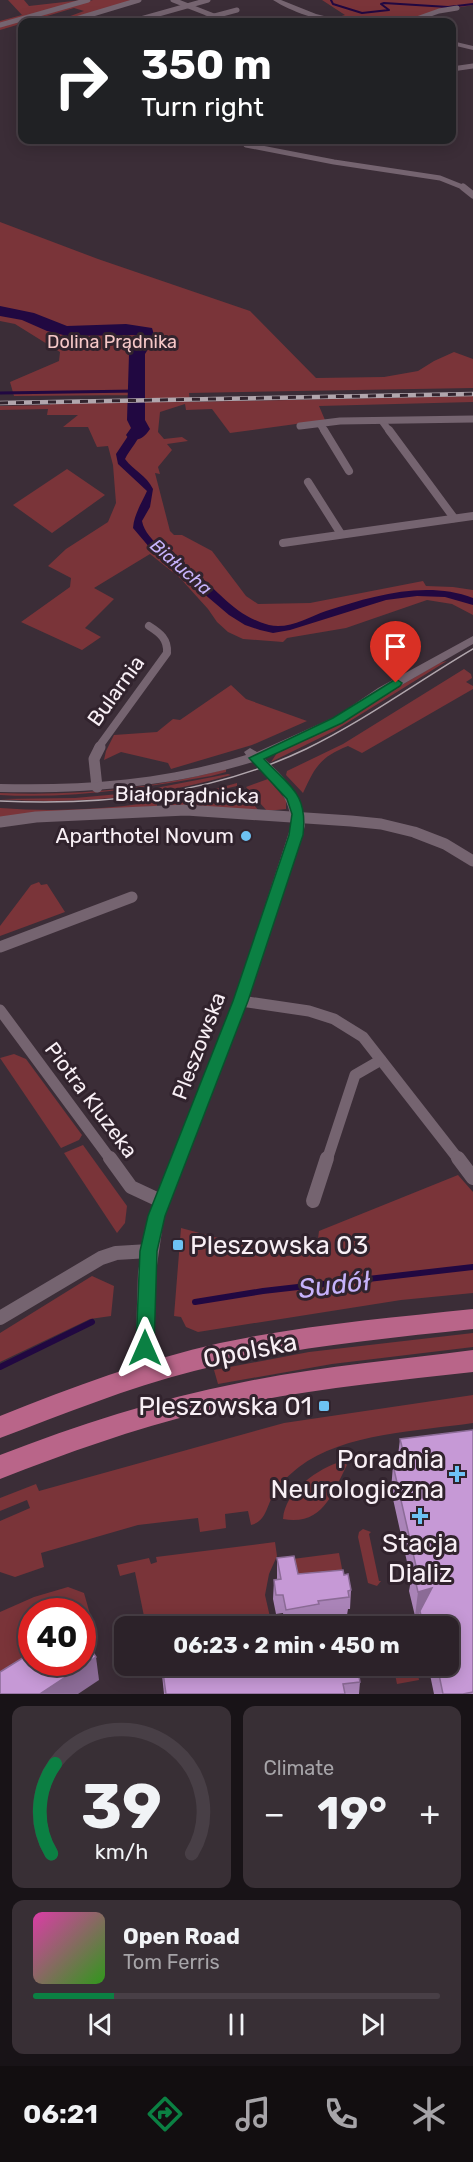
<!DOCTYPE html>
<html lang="en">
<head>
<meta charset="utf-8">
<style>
  body { margin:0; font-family:Rubik,sans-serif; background:#382f35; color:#f1f3f6; height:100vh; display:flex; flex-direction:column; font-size:22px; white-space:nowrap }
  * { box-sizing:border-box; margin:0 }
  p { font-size:20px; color:#a6a4a8 }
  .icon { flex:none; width:33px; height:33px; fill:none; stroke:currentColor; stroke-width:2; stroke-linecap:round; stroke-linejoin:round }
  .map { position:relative; height:1694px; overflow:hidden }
  .details { display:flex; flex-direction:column; gap:12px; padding:12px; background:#181317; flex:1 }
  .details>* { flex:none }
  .top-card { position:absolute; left:18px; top:18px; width:438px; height:126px; border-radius:12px; box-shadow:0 3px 15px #0003,0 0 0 2px #483f46; background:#202124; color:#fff; overflow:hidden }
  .speed { position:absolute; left:18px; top:1598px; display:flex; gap:12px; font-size:30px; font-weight:700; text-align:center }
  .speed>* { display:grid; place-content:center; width:78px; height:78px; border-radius:50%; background:#2c2229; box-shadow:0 3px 15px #0003,0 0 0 2px #483f46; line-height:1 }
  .speed .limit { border:9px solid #d22; background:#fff; color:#111 }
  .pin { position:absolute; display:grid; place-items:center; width:51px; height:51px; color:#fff; margin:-62px -26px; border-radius:50% 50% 50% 0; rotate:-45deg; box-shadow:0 0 6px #0007 }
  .pin .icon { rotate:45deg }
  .me { position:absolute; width:66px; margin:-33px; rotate:0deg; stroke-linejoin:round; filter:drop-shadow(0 0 4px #0008) }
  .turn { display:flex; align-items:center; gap:21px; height:126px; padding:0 24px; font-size:27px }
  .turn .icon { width:78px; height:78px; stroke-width:2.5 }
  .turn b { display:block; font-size:42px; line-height:51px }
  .big { font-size:45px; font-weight:700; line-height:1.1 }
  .details .tile { flex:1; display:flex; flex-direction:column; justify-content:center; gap:9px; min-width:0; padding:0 21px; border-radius:12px; background:#382f35 }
  .details .dial { align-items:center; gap:0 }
  .dial svg { height:156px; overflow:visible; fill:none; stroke:#483f46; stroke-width:7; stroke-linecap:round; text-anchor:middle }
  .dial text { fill:#f1f3f6; stroke:none }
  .song { display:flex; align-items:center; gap:18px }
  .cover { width:72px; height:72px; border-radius:9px; background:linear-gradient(135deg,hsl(320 70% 55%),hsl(110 70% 35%)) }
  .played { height:6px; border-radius:3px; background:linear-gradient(90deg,#0b8043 20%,#483f46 20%) }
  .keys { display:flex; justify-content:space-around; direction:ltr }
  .heat { display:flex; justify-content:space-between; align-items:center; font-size:33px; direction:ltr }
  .details .tiles { flex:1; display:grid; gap:12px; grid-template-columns:1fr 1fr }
  .tile:last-child { grid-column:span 2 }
  .trip { position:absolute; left:114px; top:1616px; width:345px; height:60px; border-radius:12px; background:#2c2229; box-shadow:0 3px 15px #0003,0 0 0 2px #483f46; font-weight:700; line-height:60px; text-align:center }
  .dock { display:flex; height:96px; justify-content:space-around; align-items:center; background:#120e10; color:#a6a4a8 }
  .dock .icon { width:42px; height:42px }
  .dock .on { color:#0b8043 }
  .dock b { font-size:27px; color:#f1f3f6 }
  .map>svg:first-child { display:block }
</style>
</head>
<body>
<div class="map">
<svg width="473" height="1694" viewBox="0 0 473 1694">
  <rect width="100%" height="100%" fill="#3b2d37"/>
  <!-- green -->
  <g fill="#7a3439">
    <path d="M8,0H24L29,6L82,0L0,24V21L22,15Z"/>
    <path d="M93,0H135L60,22H54L84,11L74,8L0,30V26Z"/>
    <path d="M322,0H473V5L438,11L403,22H353L335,18L345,15Z"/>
    <path d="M0,222L98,259L250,311L316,378L384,377L418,371L434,361L454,352L473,359V388L189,393L190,402L473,396V402L319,406L325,420L230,433L212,409L186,410L185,404L160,412L158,432L164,439L182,437L188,441L167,444L172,450L158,467L160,474L155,473L170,531L174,535H182L212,551L246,596L258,604L310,603L423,581L426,586L453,587L473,590V615L452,604L427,600L346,628L287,638L283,642L243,639L228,632L217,622L208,609L180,578L150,554L94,588L114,599L85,628L101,637L82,650L21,622L70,587L71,578L48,566L66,549L108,522L116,503L113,465L108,446L97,447L88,427H63L78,415H47L48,409L0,410V406L50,405L51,401L127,400L129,395H137L14,396L10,382L59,361L60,352L15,324L0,321Z"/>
    <path d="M67,469L105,495L52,533L13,505Z"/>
    <path d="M447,661L334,731L271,762L277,753L324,731L439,663Z"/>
    <path d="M464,669L471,674L472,678L466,682L473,686V689L362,753L348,746C320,757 315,767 303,793L286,775L287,771L343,744Z"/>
    <path d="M231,685L246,699L307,721L252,745L171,769L168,763L121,752L104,760L106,751L114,735L157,732L173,719L180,720Z"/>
    <path d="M226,769V772L211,776C141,788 72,799 0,795V793C76,796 153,789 226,769Z"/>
    <path d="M228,774L231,775C156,797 78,805 0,799L75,798L130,793Z"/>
    <path d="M268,779L286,800V809L267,811L246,787Z"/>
    <path d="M237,783V786L157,804V806L0,817V808C80,814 161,806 237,783Z"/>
    <path d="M241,788L258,810L166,806Z"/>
    <path d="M39,882L41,885L47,884L65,912L0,936V926L31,885Z"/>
    <path d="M14,1054L26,1059L82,1135L79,1140L61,1148L0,1058Z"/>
    <path d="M83,1145L127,1206L125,1223L117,1233L64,1153Z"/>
    <path d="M458,1175L473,1192V1293L401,1300L198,1332L186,1327L181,1317L174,1316L181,1228L286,1256L316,1254L319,1231Z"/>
    <path d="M92,1276L114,1286L111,1316L90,1319L0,1362V1333Z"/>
    <path d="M473,1333V1347L332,1364L218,1384L214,1370L309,1352Z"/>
    <path d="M473,1395V1423C420,1431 343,1433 299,1467C290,1474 280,1483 274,1494C266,1506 267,1521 251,1525L248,1511L225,1514L226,1528L200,1532L198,1518L138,1525L41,1553L44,1567L15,1577L0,1572V1521L30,1508L27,1500L0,1511V1498L36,1484L39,1491L284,1423Z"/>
    <path d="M343,1461L347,1465C332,1494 323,1526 283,1519C285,1491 318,1468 343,1461Z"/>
    <path d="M363,1529L371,1532L369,1534L379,1581H381L377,1586L368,1583L358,1537L359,1532Z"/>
    <path d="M275,1542L277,1556L269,1574L265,1595L270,1617L243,1626H208L206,1621L189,1626H146L135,1572L120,1576L117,1565L149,1558L151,1564L157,1562L156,1557Z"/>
    <path d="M339,1553L345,1584L300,1590L285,1560Z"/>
    <path d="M68,1587L84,1593L92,1621L83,1627L82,1611H32L31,1660L0,1680V1612L34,1597Z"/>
    <path d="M393,1665H416L419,1680L397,1684Z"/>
  </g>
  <!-- water -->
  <path fill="#210841" d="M143,404C139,413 143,420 142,429C140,439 129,450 125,459C134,471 146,475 153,489L150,507L142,521C146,542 177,559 193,571C221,592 233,615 269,625C288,630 309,617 326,611C372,596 426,580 473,598V605L445,597L417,596L386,600L290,630L273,633L260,630L245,625L229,615L150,548L133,528C134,515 141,504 147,491L118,464L116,454L134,427L133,405Z"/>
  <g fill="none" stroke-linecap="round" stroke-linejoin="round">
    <!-- stream-far2 -->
    <path stroke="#210841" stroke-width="2" d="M331,0L333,4L362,13L389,10L381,4L384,3L448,7L473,4"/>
    <!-- stream-far1 -->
    <path stroke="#210841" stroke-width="3" d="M0,393L137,391"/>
    <!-- stream -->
    <g stroke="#210841" stroke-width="6">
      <path d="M195,1302L263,1291L473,1267"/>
      <path d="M0,1367L92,1322"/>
    </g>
    <!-- river -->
    <path fill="#210841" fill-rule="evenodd" d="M0,306L34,313L67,326L126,324L152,328L155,338L145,354V420L150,429C144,438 139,441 129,439L126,435L131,428L127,420L129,354L138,335L67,336L47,331L22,320L0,316Z"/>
    <!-- minor-far4 -->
    <g stroke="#756470" stroke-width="5">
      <path d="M173,0L214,16L241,22"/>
      <path d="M66,22L139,0"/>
      <path d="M130,22L208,0"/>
      <path d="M192,22L237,10"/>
      <path d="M408,22L439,11L457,8"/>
      <path d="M0,25L88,0"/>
      <path d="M452,69L473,66"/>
      <path d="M246,145L334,162L440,178L465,188"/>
    </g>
    <!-- minor-far3 -->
    <g stroke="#756470" stroke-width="7">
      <path d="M463,187L473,195"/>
      <path d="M382,421L390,432"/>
      <path d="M320,424L325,432"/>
      <path d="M300,426L340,421L473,419"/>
    </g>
    <!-- minor-far2 -->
    <g stroke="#756470" stroke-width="8">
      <path d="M324,430L349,471"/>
      <path d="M389,430L454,518"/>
      <path d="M308,482L341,534"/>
      <path d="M283,543L473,516"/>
      <path d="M98,748L167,653C168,639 160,633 149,626"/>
    </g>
    <!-- minor-far1 -->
    <g stroke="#756470" stroke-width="11">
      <path d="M97,787L94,759L100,747"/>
      <path d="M0,822L36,817L186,810L351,821L381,824L414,832L445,844L473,861"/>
      <path d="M0,947L132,897"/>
      <path d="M241,1001L309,1011L334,1019L363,1037L459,1160"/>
      <path d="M0,1010L111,1160"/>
      <path d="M327,1160L355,1075L381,1060"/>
    </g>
    <!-- minor -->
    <g stroke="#756470" stroke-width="14">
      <path d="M110,1158L131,1187L161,1201"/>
      <path d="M458,1158L473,1178"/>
      <path d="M313,1201L327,1158"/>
      <path d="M0,1318L101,1258L116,1253L149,1251"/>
    </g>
    <!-- tertiary -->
    <g fill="#756470" fill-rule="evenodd">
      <path d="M273,0H281L316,14L348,22C325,24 292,12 273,0Z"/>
      <path d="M452,41L473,46V50L452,45Z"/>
      <path d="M473,636V644L386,694L346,721L264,758C285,778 304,796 305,826L248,1001L164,1217L156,1272L154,1335L156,1373L153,1379L147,1381L141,1379L138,1373L136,1335L138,1272L148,1217L234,1001L291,826C291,796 273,781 253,762C170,787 86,794 0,792V784C83,786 166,780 246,755L244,752L250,748L257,752L337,716L378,688Z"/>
    </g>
    <!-- primary -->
    <g fill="#b96589" fill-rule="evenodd">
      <path d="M473,1309V1329C379,1339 285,1348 194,1371C127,1388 64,1414 0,1438V1416C72,1387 145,1360 220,1343C304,1325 389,1318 473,1309Z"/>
      <path d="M473,1350V1372C383,1382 292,1391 203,1412C133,1429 67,1453 0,1479V1455C78,1425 157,1399 239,1383C316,1367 395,1360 473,1350Z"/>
    </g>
    <!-- tram -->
    <path stroke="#b1a6ad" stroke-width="1.5" d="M0,801C104,806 210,795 306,749C364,721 417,682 473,649"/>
    <defs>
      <path id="rail" d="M0,403L473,394"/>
    </defs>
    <!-- rail casing -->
    <use href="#rail" stroke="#b1a6ad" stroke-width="4.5"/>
    <!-- rail -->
    <use href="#rail" stroke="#31232d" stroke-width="3" stroke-dasharray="8" stroke-linecap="butt"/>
  </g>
  <!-- wall -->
  <g fill="#aa84b8">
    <path d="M473,1430V1694H434L428,1665H448V1626H418L419,1615L415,1616L409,1591L411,1580L391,1490L393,1465L397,1464L400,1439Z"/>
    <path d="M277,1558L298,1574L351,1590L350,1609H348L347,1615L318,1620V1622L307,1624L312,1626H285L283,1613L276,1614L273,1599L274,1580H277Z"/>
    <path d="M161,1665H357L360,1682L359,1694H164Z"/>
  </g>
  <!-- shaded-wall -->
  <g fill="#8b6b96">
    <path d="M432,1588L420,1611L419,1615L415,1616L418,1592Z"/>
    <path d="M96,1657L99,1680L78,1694H40Z"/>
  </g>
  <!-- building -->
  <g fill="#c699d6" stroke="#8b6b96" stroke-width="1.5">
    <path d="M473,1430V1692L463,1694H443L437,1665H448V1626H425L423,1625L420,1611L432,1588L418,1592L412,1567L416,1566L393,1465L406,1463L400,1439Z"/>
    <path d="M294,1556L298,1574L343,1570L344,1575L348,1574L351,1590L348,1591L349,1597L318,1601L319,1604L286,1610L283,1595H276L274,1580L281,1579L277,1558Z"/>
    <path d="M328,1620L334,1621L335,1626H315Z"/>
    <path d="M305,1624L312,1626H292Z"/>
    <path d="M82,1635L96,1657L40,1694H0V1672L32,1652V1662H82Z"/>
    <path d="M162,1665H357L360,1682L343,1684L345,1694H166Z"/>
  </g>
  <!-- route -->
  <path fill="#0b8043" stroke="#07532c" stroke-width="1.5" d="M396,679L402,683L400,686L342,723L264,759C290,787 308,793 303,835L248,1001L165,1216L157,1251L154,1348L151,1354L145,1356L138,1354L136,1348L140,1251L148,1216L233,1001L289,835L292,814L287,799L249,758L333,718Z"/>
  <!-- markers -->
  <g fill="#6dc2f3" stroke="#31232d" stroke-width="2">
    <circle cx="246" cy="836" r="6"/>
    <rect x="172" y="1239" width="12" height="12" rx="3"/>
    <rect x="318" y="1400" width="12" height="12" rx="3"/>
    <path d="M454 1465h6v6h6v6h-6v6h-6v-6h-6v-6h6z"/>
    <path d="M417 1507h6v6h6v6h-6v6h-6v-6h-6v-6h6z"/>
  </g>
  <g text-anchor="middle" stroke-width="6" stroke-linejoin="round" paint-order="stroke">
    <!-- far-park labels -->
    <g font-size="18" fill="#f5c7c7" stroke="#31232d">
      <text x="112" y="348">Dolina Prądnika</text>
    </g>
    <!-- far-water labels -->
    <g font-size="18" font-style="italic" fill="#c6b2fb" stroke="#31232d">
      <text transform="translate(181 567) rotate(41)" y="6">Białucha</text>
    </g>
    <!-- street labels -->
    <g font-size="21" fill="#f8eff5" stroke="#31232d">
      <text transform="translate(116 691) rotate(-54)" y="7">Bularnia</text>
      <text transform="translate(187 795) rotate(1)" y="7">Białoprądnicka</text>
      <text transform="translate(199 1046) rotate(-69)" y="7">Pleszowska</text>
      <text transform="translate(91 1100) rotate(53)" y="7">Piotra Kluzeka</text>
    </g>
    <!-- poi labels -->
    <g font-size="21" fill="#f8eff5" stroke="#31232d" text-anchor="end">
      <text x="234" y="843">Aparthotel Novum</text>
    </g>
    <!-- near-poi labels -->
    <g font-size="26" fill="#f8eff5" stroke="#31232d" text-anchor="end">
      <text x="190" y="1254" text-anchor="start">Pleszowska 03</text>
      <text x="312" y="1415">Pleszowska 01</text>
      <text x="444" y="1468">Poradnia<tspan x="444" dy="30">Neurologiczna</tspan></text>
      <text x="420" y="1552" text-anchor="middle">Stacja<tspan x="420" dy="30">Dializ</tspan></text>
    </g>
    <!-- near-street labels -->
    <g font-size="26" fill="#f8eff5" stroke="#31232d">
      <text transform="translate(250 1350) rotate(-11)" y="9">Opolska</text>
    </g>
    <!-- near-water labels -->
    <g font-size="27" font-style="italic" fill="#c6b2fb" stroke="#31232d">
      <text transform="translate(334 1285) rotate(-7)" y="9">Sudół</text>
    </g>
  </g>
</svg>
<div class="speed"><div class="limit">40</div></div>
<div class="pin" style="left:396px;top:683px;background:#d93025"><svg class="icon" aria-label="arrive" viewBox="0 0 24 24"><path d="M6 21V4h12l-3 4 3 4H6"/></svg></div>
<svg class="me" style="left:145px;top:1348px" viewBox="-20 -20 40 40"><path d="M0-17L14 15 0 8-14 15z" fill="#0b8043" stroke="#fff" stroke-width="4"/></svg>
<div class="trip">06:23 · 2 min · 450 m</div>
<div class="top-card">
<div class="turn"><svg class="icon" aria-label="right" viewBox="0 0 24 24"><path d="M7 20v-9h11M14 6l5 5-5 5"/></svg><div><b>350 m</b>Turn right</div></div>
</div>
</div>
<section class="details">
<div class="tiles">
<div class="tile dial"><svg viewBox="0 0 100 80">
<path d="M14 69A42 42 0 1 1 86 69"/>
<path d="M14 69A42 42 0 0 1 16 23" stroke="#0b8043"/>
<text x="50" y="56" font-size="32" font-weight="700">39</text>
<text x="50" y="72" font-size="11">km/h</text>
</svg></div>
<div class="tile"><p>Climate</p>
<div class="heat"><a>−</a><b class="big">19°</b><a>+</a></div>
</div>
<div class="tile">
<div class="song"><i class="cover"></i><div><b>Open Road</b><p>Tom Ferris</p></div></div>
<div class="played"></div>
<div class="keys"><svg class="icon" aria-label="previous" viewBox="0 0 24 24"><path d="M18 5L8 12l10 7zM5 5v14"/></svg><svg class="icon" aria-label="pause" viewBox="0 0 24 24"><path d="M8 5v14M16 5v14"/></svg><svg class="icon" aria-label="next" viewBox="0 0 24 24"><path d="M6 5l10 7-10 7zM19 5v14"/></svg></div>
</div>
</div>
</section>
<nav class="dock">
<b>06:21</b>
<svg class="icon on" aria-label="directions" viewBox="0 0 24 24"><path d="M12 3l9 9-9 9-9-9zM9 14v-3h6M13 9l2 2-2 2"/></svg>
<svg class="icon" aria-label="music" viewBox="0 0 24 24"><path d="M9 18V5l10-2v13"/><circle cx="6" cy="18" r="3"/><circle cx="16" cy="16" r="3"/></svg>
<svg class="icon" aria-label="phone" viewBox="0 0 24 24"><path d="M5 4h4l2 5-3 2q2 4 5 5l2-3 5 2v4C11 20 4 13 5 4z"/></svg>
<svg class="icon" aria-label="climate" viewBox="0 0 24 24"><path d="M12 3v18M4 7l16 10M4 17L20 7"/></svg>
</nav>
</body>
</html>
